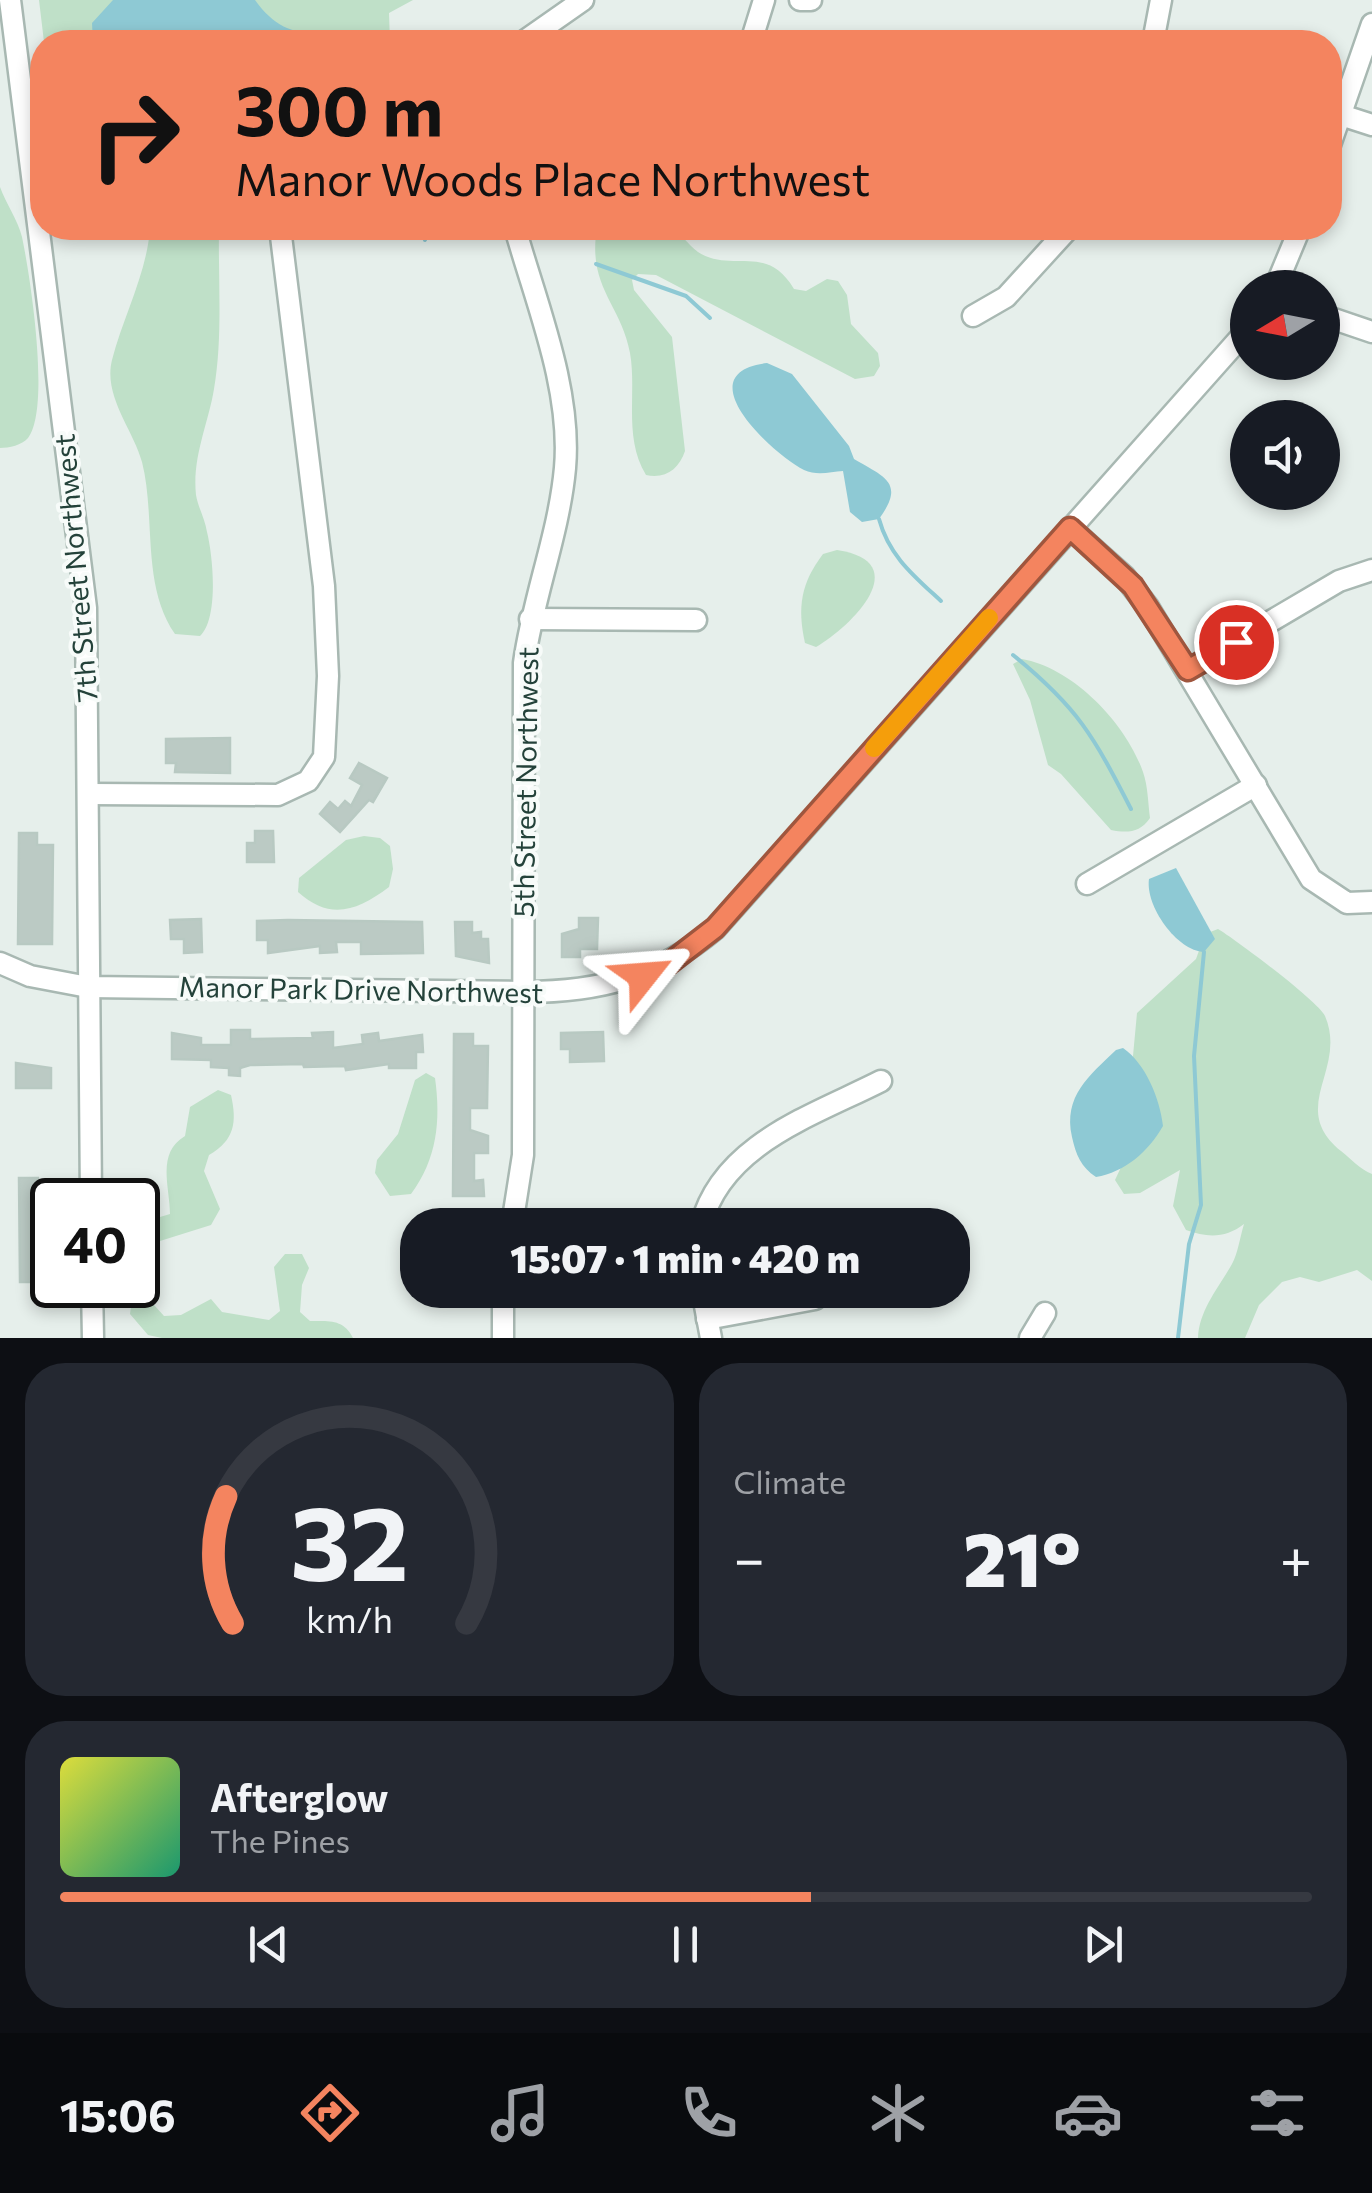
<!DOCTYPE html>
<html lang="en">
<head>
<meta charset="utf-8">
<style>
  body { margin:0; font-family:Commissioner,sans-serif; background:#242831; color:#f1f3f6; height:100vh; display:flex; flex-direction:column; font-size:38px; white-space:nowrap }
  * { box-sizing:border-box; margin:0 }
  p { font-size:32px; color:#9ea1a6 }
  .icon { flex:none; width:55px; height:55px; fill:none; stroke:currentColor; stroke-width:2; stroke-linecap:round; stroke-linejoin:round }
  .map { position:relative; height:1338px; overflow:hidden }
  .side { display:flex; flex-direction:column; gap:25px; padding:25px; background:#0d0f14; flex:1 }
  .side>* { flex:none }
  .hud { position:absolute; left:30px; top:30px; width:1312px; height:210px; border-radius:40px; box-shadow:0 5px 15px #0003; background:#f4845f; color:#111; overflow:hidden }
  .needle { width:65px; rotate:260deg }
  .fabs { position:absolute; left:1230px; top:270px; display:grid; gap:20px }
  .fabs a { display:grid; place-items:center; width:110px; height:110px; border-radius:50%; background:#171b24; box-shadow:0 5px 15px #0003; font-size:50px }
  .speed { position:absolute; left:30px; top:1178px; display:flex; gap:20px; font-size:50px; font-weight:700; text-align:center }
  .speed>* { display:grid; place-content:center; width:130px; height:130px; border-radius:50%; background:#171b24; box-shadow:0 5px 15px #0003; line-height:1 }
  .speed .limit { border:5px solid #111; border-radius:15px; background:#fff; color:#111 }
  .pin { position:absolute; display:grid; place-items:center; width:85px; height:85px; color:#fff; margin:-42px; border:5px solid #fff; border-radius:50%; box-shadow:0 2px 10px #0007 }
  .me { position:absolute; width:110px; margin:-55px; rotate:62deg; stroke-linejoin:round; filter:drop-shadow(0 0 8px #0008) }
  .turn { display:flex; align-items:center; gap:35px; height:210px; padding:0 40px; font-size:45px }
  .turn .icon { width:130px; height:130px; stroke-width:2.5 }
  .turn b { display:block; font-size:70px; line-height:85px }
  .big { font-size:75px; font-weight:800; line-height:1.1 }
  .side .widget { flex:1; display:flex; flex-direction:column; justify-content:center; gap:15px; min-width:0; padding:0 35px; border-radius:40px; background:#242831 }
  .side .dial { align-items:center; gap:0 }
  .dial svg { height:260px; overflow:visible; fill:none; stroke:#363941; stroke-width:7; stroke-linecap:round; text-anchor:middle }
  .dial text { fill:#f1f3f6; stroke:none }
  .song { display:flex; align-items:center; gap:30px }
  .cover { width:120px; height:120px; border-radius:15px; background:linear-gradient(135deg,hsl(60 70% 55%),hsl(160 70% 35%)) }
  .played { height:10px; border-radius:5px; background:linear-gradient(90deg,#f4845f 60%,#363941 60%) }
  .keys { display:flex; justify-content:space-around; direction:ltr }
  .heat { display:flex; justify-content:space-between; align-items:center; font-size:55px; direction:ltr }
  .side .tiles { flex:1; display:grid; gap:25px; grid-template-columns:1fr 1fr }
  .widget:last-child { grid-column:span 2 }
  .trip { position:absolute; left:400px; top:1208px; width:570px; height:100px; border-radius:40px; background:#171b24; box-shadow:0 5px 15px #0003; font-weight:800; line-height:100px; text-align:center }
  .menu { display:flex; height:160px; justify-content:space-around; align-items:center; background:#090b0e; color:#9ea1a6 }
  .menu .icon { width:70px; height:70px }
  .menu .active { color:#f4845f }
  .menu b { font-size:45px; color:#f1f3f6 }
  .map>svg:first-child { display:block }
</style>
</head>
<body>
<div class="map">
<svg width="1372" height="1338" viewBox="0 0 1372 1338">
  <rect width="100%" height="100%" fill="#e6efeb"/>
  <!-- green -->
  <g fill="#bfe0c8">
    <path d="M39,0H413L389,13L390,42H44Z"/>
    <path d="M0,187C6,204 18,220 22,237C30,275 51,408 28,438C22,445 9,448 0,448Z"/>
    <path d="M150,228H219C218,280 223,337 214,389C208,425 192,457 196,495C198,507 205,519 207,532C213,556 219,618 200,636L175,634C141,585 156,517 142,462C133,429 103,396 112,360C123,317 147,273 150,228Z"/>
    <path d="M597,228C618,227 648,222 668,228C680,231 688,245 698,252C732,274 766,242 794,289L806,291L827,279L838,281L847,295L851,324L878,353L880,366L874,376L855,379L656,275L638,274L632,280L634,290L672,337L685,451C679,469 666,479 646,475C623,437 637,393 630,353C621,304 587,287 597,228Z"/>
    <path d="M837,550C916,562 852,626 816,647L805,643C797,607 801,583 823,554Z"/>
    <path d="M1022,659C1073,668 1126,723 1143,772C1148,786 1148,803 1150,818C1140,833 1127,833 1111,830L1061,774L1048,765L1030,700L1013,664Z"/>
    <path d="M364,836L380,838L390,846L393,869L389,887C357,911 330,921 298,892L299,878L346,840Z"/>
    <path d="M1218,929C1235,939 1319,1002 1325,1016C1348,1070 1287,1107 1341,1151C1351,1159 1360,1169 1372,1174V1281L1357,1270L1319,1282L1300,1277L1282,1282L1259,1305L1245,1338H1198C1199,1310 1219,1287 1232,1264C1238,1253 1240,1237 1244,1224C1226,1238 1208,1238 1186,1230L1173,1206L1180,1170L1140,1193L1124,1194L1115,1180L1123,1163L1137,1013L1196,959L1205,934Z"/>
    <path d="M426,1073L435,1078C441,1121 437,1159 411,1194L390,1196L375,1173L377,1160L398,1134L415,1080Z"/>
    <path d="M218,1090L231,1095C237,1122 235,1140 209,1155L204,1171L220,1209L211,1225L160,1241L138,1239V1200L160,1217L170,1214C170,1187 156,1153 185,1136L190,1107Z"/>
    <path d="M285,1254H302L309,1268L302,1285L300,1312L310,1321C329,1321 344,1319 353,1338H162L148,1335L130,1314L132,1299L145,1295L164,1316L181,1315L211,1299L222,1312L269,1320L280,1311L274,1267Z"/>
  </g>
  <!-- water -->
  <g fill="#8ec9d4">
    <path d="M113,0H255C273,25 291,34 322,34L310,42H184L176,35L166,42H93L92,23Z"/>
    <path d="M767,363L792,374L849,446L854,459C884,477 906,482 879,519L862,522L850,512L843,471C830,472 817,476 804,470C773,454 684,373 767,363Z"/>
    <path d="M1176,868L1215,939L1204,952C1177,951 1145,906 1149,879Z"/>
    <path d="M1123,1048C1146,1064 1160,1099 1163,1126C1148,1152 1125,1172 1096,1177C1081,1167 1076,1155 1072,1137C1063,1096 1089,1076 1116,1050Z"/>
  </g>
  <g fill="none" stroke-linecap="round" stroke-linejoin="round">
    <!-- stream -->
    <g stroke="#8ec9d4" stroke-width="4">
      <path d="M322,34L353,42"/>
      <path d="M421,228L425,240"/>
      <path d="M596,264L686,296L710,318"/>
      <path d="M879,519C889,556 914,576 941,601"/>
      <path d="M1013,655C1078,708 1093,735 1131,809"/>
      <path d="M1178,1338L1189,1244L1201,1205L1194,1056L1204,952"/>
    </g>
  </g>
  <!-- building -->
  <g fill="#bbcac4" stroke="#b8c9c2" stroke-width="2.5">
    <path d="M230,738V773L175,772L176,763H166V739Z"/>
    <path d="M359,763L387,778L373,802L369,800L340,832L320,814L330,802L338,809L345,801L351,806L362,785L350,778Z"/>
    <path d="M255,831H273L274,862H247V843H255Z"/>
    <path d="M19,833H37V845H53L52,944H18Z"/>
    <path d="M579,918H598L597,949H580V957H562V934L579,929Z"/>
    <path d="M201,919L202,952L184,953V939H171L170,920Z"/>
    <path d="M288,920L422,922L423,953L361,954V942H336L337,952L320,953V946L268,953V940H257V921Z"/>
    <path d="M455,922H472V933L481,932V939H488L489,963L456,956Z"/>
    <path d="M231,1030H250V1039L313,1038L312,1033L333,1032V1048L363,1044L362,1035L378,1033L379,1041L422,1035L423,1052H416V1068H389V1064L346,1070L345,1066L304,1067L303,1064L250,1065L240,1068V1076L229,1075V1068L211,1067V1060L172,1059V1033L201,1038V1045H231Z"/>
    <path d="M603,1032L604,1061L570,1062V1049H561V1033Z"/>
    <path d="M454,1034H473V1046H488L487,1108H470V1130L488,1136V1153H474V1181L483,1180L484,1196H453Z"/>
    <path d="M16,1063L51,1068V1088H16Z"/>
    <path d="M19,1178H38L39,1184H53L52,1282H20Z"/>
  </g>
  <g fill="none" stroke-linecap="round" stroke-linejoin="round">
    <defs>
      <g id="minor">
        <path d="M10,0L86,608L91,1200"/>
        <path d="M800,0H811"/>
        <path d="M523,42L583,0"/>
        <path d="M751,42L764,0"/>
        <path d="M1153,42L1161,0"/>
        <path d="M1341,115L1372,125"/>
        <path d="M1330,145L1372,24"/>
        <path d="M1275,288L1300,228"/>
        <path d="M1322,315L1372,332"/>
        <path d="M973,316L1006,297L1069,228"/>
        <path d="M1070,528L1124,576L1148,607L1311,879L1347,903L1372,902"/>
        <path d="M530,619L696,620"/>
        <path d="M1188,670L1339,581L1372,570"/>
        <path d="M90,794L278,795L308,781L324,757L328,676L324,586L280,228"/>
        <path d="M1087,884L1256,785"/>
        <path d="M0,963L30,976L88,987L525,992C599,992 658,977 715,929L1248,329"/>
        <path d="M512,1225L523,1155L524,663C533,597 559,534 565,468C572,389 536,303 515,228"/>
        <path d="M701,1225C722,1144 812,1116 881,1081"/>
        <path d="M92,1285L93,1338"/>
        <path d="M702,1290L711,1338"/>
        <path d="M707,1319L815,1299"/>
        <path d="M503,1338V1290"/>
        <path d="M1030,1338L1045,1313"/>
      </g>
    </defs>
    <!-- minor casing -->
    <use href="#minor" stroke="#a8b8b2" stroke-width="25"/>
    <!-- minor -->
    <use href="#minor" stroke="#fff" stroke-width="20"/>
  </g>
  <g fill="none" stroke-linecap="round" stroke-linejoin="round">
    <defs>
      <path id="route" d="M643,976L667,965L715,928L1070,528L1133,586L1188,670L1236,642"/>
    </defs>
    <!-- route casing -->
    <use href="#route" stroke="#9f563e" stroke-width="25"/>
    <!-- route -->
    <use href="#route" stroke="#f4845f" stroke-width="18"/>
    <!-- slow -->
    <path stroke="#f59e0b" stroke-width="18" d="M874,748L989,618"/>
  </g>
  <g text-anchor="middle" stroke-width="8" stroke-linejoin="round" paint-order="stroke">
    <!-- street labels -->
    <g font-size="28" fill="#24423a" stroke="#f7fbf9">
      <text transform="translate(76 568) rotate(-95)" y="10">7th Street Northwest</text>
      <text transform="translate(526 782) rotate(-89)" y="10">5th Street Northwest</text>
      <text transform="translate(361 990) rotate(1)" y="10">Manor Park Drive Northwest</text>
    </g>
  </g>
</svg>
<div class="fabs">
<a><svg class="needle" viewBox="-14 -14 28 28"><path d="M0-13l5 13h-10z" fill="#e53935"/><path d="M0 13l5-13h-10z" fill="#9ea1a6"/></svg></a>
<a><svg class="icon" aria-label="sound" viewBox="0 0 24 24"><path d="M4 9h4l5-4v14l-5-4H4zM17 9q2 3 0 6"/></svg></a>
</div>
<div class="speed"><div class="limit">40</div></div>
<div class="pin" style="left:1236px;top:642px;background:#d93025"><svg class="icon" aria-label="arrive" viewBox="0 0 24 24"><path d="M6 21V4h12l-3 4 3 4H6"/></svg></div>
<svg class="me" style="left:643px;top:976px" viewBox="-20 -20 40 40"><path d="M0-17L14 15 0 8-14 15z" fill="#f4845f" stroke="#fff" stroke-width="4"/></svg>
<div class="trip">15:07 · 1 min · 420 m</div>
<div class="hud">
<div class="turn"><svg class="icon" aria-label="right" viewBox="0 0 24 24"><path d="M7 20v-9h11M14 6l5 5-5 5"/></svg><div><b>300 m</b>Manor Woods Place Northwest</div></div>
</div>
</div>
<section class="side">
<div class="tiles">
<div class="widget dial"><svg viewBox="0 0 100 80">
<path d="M14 69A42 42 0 1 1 86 69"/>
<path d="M14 69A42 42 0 0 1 12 30" stroke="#f4845f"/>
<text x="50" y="56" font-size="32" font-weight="700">32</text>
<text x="50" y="72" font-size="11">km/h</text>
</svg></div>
<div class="widget"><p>Climate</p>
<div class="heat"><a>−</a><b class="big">21°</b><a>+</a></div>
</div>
<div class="widget">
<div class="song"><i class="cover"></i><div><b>Afterglow</b><p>The Pines</p></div></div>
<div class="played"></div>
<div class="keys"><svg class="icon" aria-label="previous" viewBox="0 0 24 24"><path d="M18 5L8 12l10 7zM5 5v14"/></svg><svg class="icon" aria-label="pause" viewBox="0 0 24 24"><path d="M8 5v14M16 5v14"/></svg><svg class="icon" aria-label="next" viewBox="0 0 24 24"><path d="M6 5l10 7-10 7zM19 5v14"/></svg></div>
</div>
</div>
</section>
<nav class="menu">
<b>15:06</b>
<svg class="icon active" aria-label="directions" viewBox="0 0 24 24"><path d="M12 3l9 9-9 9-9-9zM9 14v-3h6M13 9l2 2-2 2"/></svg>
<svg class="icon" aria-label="music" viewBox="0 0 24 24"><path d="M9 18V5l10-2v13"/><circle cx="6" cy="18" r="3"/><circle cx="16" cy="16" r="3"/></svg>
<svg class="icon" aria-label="phone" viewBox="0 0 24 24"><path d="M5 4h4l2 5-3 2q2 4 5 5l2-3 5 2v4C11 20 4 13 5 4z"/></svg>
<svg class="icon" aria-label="climate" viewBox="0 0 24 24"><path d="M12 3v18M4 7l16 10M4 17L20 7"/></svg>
<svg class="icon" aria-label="car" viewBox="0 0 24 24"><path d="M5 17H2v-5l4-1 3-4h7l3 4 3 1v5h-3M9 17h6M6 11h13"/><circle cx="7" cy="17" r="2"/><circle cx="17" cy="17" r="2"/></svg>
<svg class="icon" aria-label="filters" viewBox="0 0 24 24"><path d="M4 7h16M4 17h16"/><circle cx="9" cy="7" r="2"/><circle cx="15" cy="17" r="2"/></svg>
</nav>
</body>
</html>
